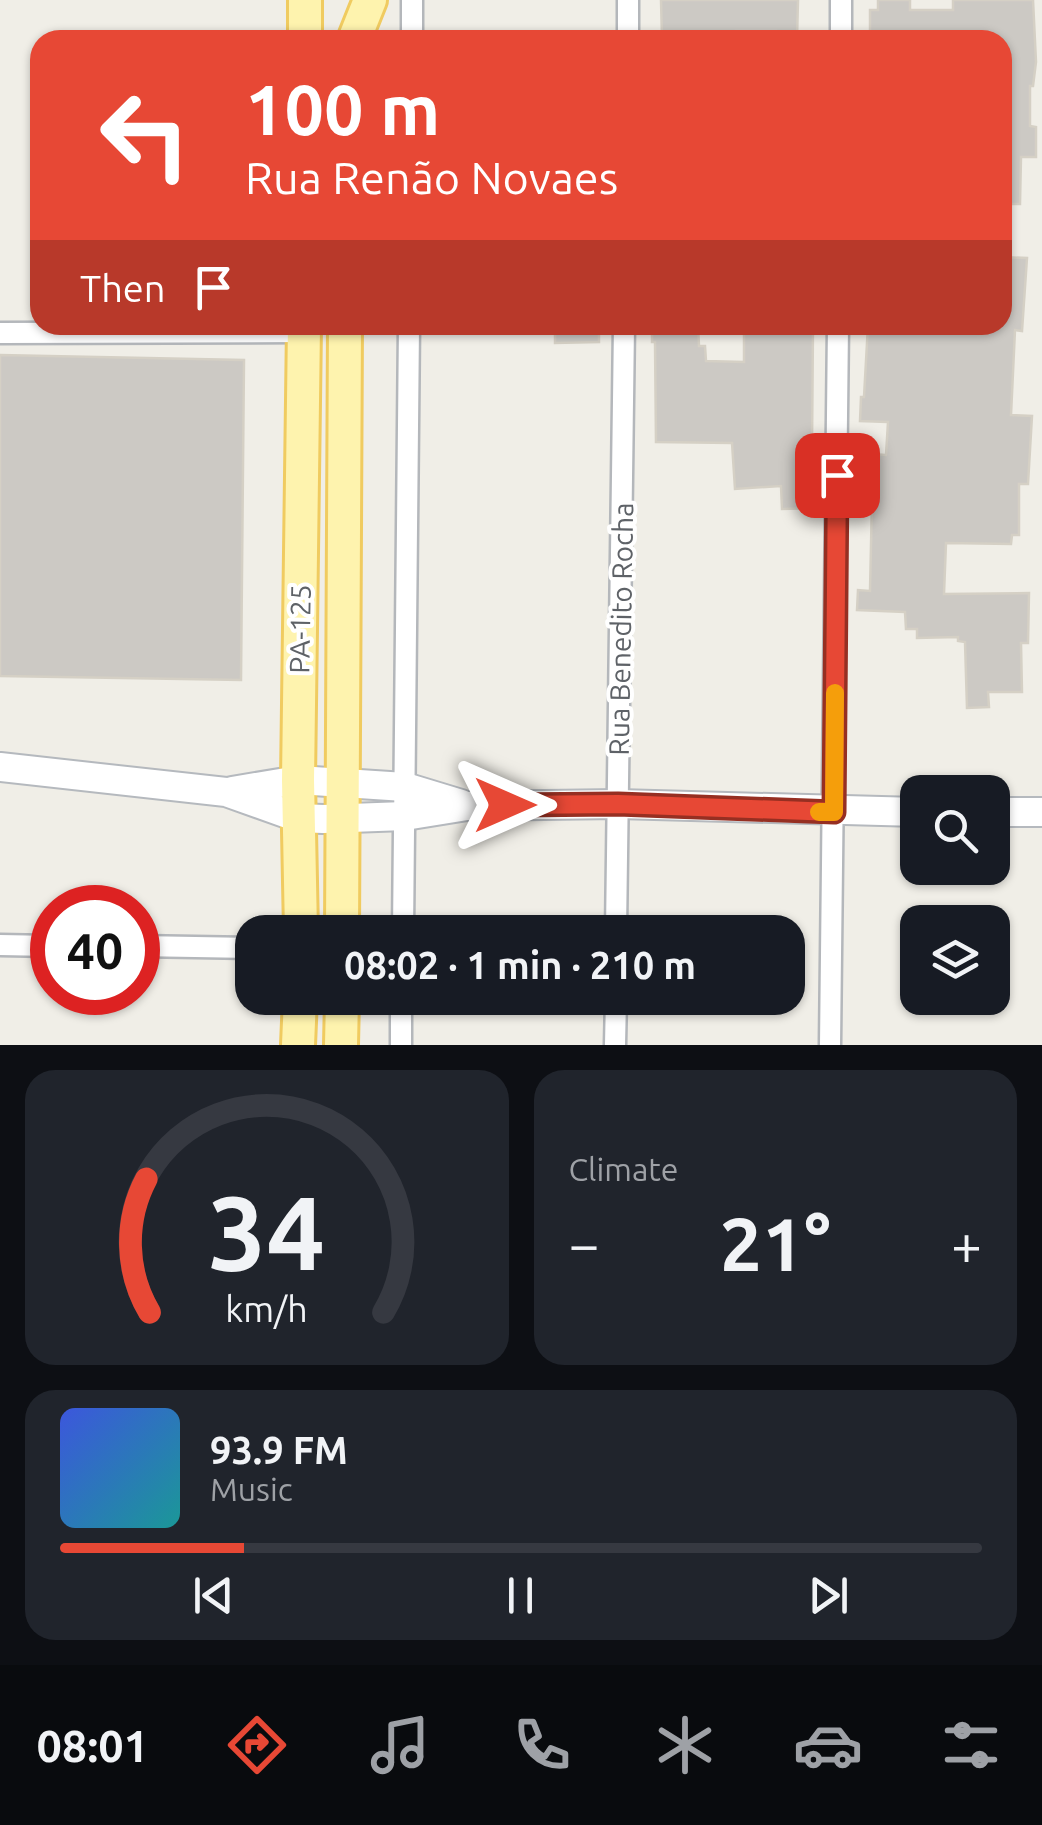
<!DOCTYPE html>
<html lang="en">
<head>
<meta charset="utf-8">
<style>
  body { margin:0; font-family:Ubuntu,sans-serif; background:#20242c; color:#f1f3f6; height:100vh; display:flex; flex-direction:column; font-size:38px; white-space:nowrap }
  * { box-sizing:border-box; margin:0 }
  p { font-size:32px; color:#9ea1a6 }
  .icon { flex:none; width:55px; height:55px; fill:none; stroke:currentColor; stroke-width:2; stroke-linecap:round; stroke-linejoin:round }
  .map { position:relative; height:1045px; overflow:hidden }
  .drawer { display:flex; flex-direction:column; gap:25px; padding:25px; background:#0d0f14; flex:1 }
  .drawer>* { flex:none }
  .hud { position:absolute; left:30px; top:30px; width:982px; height:305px; border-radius:30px; box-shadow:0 2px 8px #0004; background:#e74835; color:#fff; overflow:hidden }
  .fabs { position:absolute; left:900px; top:775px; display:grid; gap:20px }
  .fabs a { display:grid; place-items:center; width:110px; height:110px; border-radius:20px; background:#171b24; box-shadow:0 2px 8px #0004; font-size:50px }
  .speed { position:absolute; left:30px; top:885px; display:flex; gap:20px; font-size:50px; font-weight:700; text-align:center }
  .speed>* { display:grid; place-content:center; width:130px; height:130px; border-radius:50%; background:#171b24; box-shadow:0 2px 8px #0004; line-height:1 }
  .speed .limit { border:15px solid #d22; background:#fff; color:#111 }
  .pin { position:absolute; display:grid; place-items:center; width:85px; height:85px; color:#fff; margin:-42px; border-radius:20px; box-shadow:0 5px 15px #0006 }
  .me { position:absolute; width:110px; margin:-55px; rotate:90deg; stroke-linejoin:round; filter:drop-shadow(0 0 8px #0008) }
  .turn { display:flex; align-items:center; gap:35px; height:210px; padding:0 50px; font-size:45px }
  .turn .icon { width:130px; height:130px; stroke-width:2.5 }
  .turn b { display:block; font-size:70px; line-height:85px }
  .then { display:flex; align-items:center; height:95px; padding:0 50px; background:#0003; gap:20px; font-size:38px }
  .big { font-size:75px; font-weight:600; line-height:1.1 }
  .drawer .tile { flex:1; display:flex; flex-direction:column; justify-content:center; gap:15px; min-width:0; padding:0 35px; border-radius:30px; background:#20242c }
  .drawer .dial { align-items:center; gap:0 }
  .dial svg { height:260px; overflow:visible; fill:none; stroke:#363941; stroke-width:7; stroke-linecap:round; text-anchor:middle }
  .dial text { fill:#f1f3f6; stroke:none }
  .song { display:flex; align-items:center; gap:30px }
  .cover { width:120px; height:120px; border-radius:15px; background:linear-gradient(135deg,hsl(230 70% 55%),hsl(180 70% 35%)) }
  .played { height:10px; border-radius:5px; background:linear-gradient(90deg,#e74835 20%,#363941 20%) }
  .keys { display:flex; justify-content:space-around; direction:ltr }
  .heat { display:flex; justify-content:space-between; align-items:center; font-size:55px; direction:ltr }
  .drawer .tiles { flex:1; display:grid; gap:25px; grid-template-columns:1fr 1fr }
  .tile:last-child { grid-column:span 2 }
  .trip { position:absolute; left:235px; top:915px; width:570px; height:100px; border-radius:30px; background:#171b24; box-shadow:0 2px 8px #0004; font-weight:600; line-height:100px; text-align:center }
  .menu { display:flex; height:160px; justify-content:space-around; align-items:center; background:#090b0e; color:#9ea1a6 }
  .menu .icon { width:70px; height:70px }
  .menu .on { color:#e74835 }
  .menu b { font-size:45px; color:#f1f3f6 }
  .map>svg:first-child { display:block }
</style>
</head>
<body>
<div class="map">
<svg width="1042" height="1045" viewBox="0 0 1042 1045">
  <rect width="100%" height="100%" fill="#f0eee7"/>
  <!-- building -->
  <g fill="#ccc9c4" stroke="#d5d0c5" stroke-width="2.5">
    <path d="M661,0H798L797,40H776V31H736V40H662Z"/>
    <path d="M878,0H910V10H953V0H1033L1036,62L1033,86H1030V126L1036,127V157H1021L1020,204H1002V40H870V10H878Z"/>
    <path d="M1002,257L1027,258L1022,331L1015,330L1011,415L1032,416L1028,484H1019V535H1012L1011,544L946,543L944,594L1029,593L1028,643H1021L1022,692H988L989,707L967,708L965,642L958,641V637L917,638V629H906L905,612L857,610L858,590L870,591L873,454L886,455L888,422L860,421L861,397H864L868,325H1002Z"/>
    <path d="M555,325H599V342L555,343Z"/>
    <path d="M652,325H698L699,346H705L706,361L744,362V325H813L812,447L816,448L817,508L782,509L781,486L735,489L732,443L656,442L655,342H652Z"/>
    <path d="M0,355L244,360L241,680L0,676Z"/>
  </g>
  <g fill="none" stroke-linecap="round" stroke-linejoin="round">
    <defs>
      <g id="street">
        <path d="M412,40V0"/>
        <path d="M628,40V0"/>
        <path d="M841,40V0"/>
        <path d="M0,333L304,332"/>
        <path d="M403,932L409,325"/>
        <path d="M616,932L624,325"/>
        <path d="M0,945L52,946"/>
        <path d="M138,946L252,948"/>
        <path d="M401,1045V998"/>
        <path d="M615,1045L616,998"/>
        <path d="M830,1045L838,325"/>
      </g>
      <g id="secondary">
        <path d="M0,767L226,792L299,818L323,819L405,816L467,806L618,804L918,812"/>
        <path d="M232,791L298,780L405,787L461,804"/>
        <path d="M992,812H1042"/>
      </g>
      <g id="primary">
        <path d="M305,40V0"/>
        <path d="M354,40L370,0"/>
        <path d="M301,932L298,780L304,325"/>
        <path d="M342,932L345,325"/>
        <path d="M298,1045L300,998"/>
        <path d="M341,1045L342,998"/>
      </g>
    </defs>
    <!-- street casing -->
    <use href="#street" stroke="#b4b7bb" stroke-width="25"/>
    <!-- secondary casing -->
    <use href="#secondary" stroke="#b5b9be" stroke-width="32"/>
    <!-- primary casing -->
    <use href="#primary" stroke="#f0cb60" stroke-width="38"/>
    <!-- street -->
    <use href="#street" stroke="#fff" stroke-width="20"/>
    <!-- secondary -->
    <use href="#secondary" stroke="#fff" stroke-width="28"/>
    <!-- primary -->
    <use href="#primary" stroke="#fef3ae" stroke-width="32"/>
  </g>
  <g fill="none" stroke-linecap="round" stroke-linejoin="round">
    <defs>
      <path id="route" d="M505,805L618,804L834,812L837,475"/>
    </defs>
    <!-- route casing -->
    <use href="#route" stroke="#962f22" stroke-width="25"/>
    <!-- route -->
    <use href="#route" stroke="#e74835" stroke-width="18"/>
    <!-- slow -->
    <path stroke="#f59e0b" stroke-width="18" d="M819,812H834L835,693"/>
  </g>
  <g text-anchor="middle" stroke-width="8" stroke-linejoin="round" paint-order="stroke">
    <!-- street labels -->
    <g font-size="28" fill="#5e6267" stroke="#fff">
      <text transform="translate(300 629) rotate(-89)" y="10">PA-125</text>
      <text transform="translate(621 629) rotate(-89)" y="10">Rua Benedito Rocha</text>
    </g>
  </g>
</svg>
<div class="fabs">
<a><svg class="icon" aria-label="search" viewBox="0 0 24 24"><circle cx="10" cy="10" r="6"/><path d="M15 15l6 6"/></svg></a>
<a><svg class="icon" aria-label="layers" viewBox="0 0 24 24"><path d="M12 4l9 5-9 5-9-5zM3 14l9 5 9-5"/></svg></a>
</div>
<div class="speed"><div class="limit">40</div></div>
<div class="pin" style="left:837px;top:475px;background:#d93025"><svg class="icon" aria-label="arrive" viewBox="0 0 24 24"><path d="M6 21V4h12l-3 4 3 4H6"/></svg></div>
<svg class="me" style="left:505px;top:805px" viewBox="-20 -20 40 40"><path d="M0-17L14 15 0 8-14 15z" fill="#e74835" stroke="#fff" stroke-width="4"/></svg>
<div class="trip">08:02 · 1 min · 210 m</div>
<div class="hud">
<div class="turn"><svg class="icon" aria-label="left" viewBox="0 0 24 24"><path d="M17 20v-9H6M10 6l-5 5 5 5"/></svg><div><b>100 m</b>Rua Renão Novaes</div></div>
<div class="then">Then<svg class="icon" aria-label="arrive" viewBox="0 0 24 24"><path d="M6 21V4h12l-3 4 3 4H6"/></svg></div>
</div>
</div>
<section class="drawer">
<div class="tiles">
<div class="tile dial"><svg viewBox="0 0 100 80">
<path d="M14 69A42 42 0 1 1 86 69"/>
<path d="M14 69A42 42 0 0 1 13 28" stroke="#e74835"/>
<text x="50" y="56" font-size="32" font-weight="700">34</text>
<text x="50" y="72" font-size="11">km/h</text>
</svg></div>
<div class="tile"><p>Climate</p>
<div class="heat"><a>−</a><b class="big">21°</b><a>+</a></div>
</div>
<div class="tile">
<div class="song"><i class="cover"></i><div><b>93.9 FM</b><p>Music</p></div></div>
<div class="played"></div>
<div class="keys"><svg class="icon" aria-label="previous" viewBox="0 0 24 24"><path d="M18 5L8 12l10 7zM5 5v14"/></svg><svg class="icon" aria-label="pause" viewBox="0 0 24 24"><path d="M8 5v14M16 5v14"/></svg><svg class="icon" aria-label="next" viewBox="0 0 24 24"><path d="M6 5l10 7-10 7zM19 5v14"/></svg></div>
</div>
</div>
</section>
<nav class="menu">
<b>08:01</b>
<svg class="icon on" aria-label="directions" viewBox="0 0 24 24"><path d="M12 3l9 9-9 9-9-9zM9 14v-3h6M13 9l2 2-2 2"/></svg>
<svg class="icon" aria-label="music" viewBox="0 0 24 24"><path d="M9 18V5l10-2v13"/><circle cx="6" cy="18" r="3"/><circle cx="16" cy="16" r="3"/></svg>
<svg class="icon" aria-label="phone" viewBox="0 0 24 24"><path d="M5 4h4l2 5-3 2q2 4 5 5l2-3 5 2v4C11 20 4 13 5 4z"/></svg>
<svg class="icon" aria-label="climate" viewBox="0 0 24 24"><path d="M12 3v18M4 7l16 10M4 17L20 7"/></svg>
<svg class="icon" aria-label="car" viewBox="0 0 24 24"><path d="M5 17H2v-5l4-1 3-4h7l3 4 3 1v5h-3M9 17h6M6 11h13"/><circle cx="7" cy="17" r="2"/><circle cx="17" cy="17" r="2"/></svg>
<svg class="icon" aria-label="filters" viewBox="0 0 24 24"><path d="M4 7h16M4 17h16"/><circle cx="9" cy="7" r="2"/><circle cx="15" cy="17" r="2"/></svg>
</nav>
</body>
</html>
